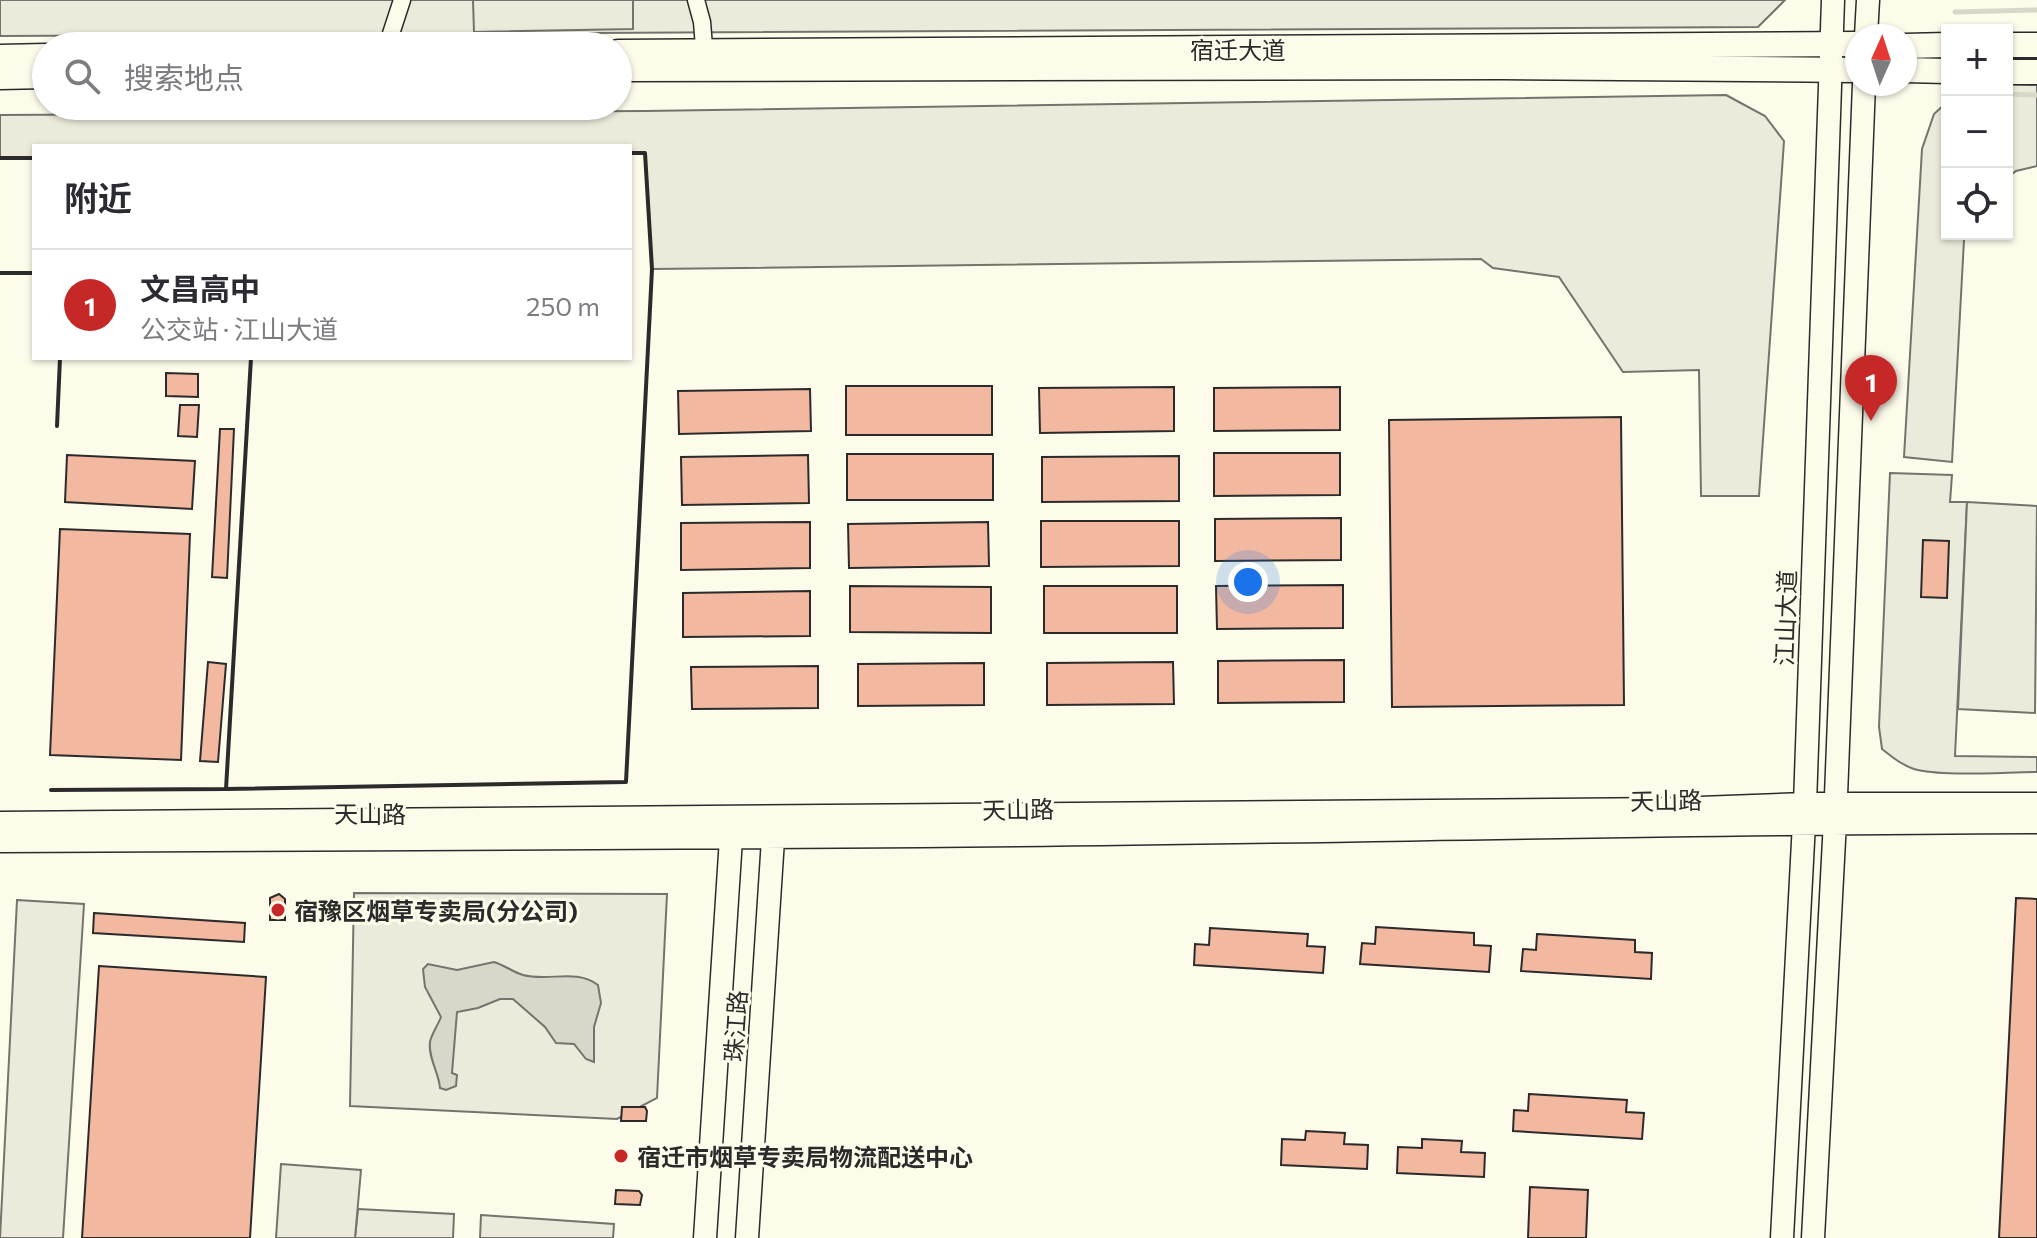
<!DOCTYPE html>
<html lang="zh">
<head>
<meta charset="utf-8">
<style>
  :root { --surface:#fff; --page:#f7f7f7; --text:#2b2b33; --muted:#7c7c81; --line:#e1e1e2; --accent:#c62828 }
  body { margin:0; font-family:Commissioner,"Noto Sans SC",sans-serif; background:var(--page); color:var(--text) }
  .controls { position:absolute; right:24px; top:24px; display:grid; overflow:hidden; border-radius:0px; box-shadow:0 2px 6px #0004 }
  .controls button { width:72px; height:72px; display:grid; place-items:center; padding:0; border:0; border-bottom:2px solid var(--line); background:var(--surface); color:var(--text); font:40px sans-serif }
  .compass { position:absolute; left:1845px; top:24px; width:72px; height:72px; border-radius:50%; background:var(--surface); box-shadow:0 2px 6px #0004; rotate:3deg }
  .you { position:absolute; left:1248px; top:582px; width:28px; height:28px; margin:-20px; border:6px solid #fff; border-radius:50%; background:#1a73e8; box-shadow:0 0 0 12px #1a73e833 }
  .badge { display:grid; place-items:center; width:52px; height:52px; border-radius:50%; background:var(--accent); color:#fff; font-size:26px; font-weight:700 }
  .pin { position:absolute; translate:-50% -66px; filter:drop-shadow(0 2px 4px #0008) }
  .pin::after { content:''; position:absolute; top:42px; width:28px; height:24px; background:inherit; clip-path:polygon(0 0,100% 0,50% 100%) }
  .list { margin:0; padding:0; list-style:none }
  h2 { display:flex; justify-content:space-between; align-items:center; height:104px; margin:0; padding:0 32px; font-size:34px }
  h2 small { font-size:26px; font-weight:400; color:var(--muted) }
  .list li { display:grid; grid-template-columns:52px 1fr auto; gap:24px; align-items:center; box-sizing:border-box; height:112px; padding:0 32px; border-top:2px solid var(--line) }
  .list b { display:block; font-size:30px; white-space:nowrap }
  .list p { margin:0; font-size:26px; white-space:nowrap; color:var(--muted) }
  .list em { font-size:26px; font-style:normal; color:var(--muted) }
  .icon { flex:none; width:44px; height:44px; fill:none; stroke:currentColor; stroke-width:2; stroke-linecap:round; stroke-linejoin:round }
  .map { position:relative; flex:none; width:2037px; height:1238px; overflow:hidden }
  .search { position:absolute; background:var(--surface); box-shadow:0 2px 6px #0004; left:32px; top:32px; width:600px; height:88px; display:flex; align-items:center; gap:20px; box-sizing:border-box; padding:0 28px; border-radius:44px; color:var(--muted); font-size:30px }
  .panel { position:absolute; background:var(--surface); box-shadow:0 2px 6px #0004; left:32px; top:144px; width:600px; height:216px; border-radius:0px }
  .map>svg:first-child { display:block }
  .green { fill:#ecebdb; stroke:#74746e; stroke-width:2 }
  .parking { fill:#eceadb; stroke:#74746e; stroke-width:2 }
  .water { fill:#d8d7c9; stroke:#74746e; stroke-width:2 }
  .lines { fill:none; stroke-linecap:round; stroke-linejoin:round }
  .stream { stroke:#d8d7c9; stroke-width:5 }
  .building { fill:#f2b8a0; stroke:#2b2b2b; stroke-width:2 }
  .street-casing { stroke:#2b2b2b; stroke-width:19 }
  .secondary-casing { stroke:#2b2b2b; stroke-width:25 }
  .primary-casing { stroke:#2b2b2b; stroke-width:27 }
  .street { stroke:#fdfbea; stroke-width:16 }
  .secondary { stroke:#fdfbea; stroke-width:22 }
  .primary { stroke:#fdfbea; stroke-width:24 }
  .wall { stroke:#2b2b2b; stroke-width:4 }
  .poi-dot { fill:#c62828; stroke:#fdfbea; stroke-width:3 }
  .labels { text-anchor:middle; dominant-baseline:central; stroke-width:6; stroke-linejoin:round; paint-order:stroke }
  .street-label { font-size:24px; fill:#2b2b2b; stroke:#fdfbea }
  .poi-label { font-size:24px; font-weight:bold; fill:#2b2b2b; stroke:#fdfbea; text-anchor:start }
</style>
</head>
<body>
<div class="map">
<svg width="2037" height="1238" viewBox="0 0 2037 1238">
  <rect width="100%" height="100%" fill="#fdfbea"/>
  <!-- green -->
  <path class="green" d="M 0,0 L 1785,0 L 1758,27 L 0,36 Z
    M 2007,84 L 2037,85 L 2037,166 L 2016,171 L 2007,178 Z
    M 1726,95 L 1765,116 L 1784,141 L 1759,496 L 1701,496 L 1699,370 L 1623,372 L 1559,277 L 1493,268 L 1481,259 L 652,269 L 645,153 L 630,153 L 630,146 L 34,146 L 34,158 L 0,158 L 0,115 L 645,111 Z
    M 1947,102 L 1947,234 L 1967,234 L 1964,240 L 1952,462 L 1904,457 L 1922,149 L 1934,114 Z
    M 1890,473 L 1952,475 L 1950,502 L 1967,502 L 1955,756 L 2037,757 L 2037,772 C 2005,772 1942,777 1914,769 C 1902,765 1892,757 1882,749 L 1879,727 Z
    M 354,893 L 667,894 L 657,1098 L 617,1119 L 350,1106 Z
    M 17,900 L 84,904 L 63,1238 L 0,1238 Z
    M 358,1209 L 454,1214 L 453,1238 L 355,1238 Z"/>
  <!-- parking -->
  <path class="parking" d="M 473,0 L 633,0 L 633,29 L 474,32 Z
    M 1967,502 L 2037,506 L 2035,713 L 1958,709 Z
    M 281,1164 L 361,1170 L 355,1238 L 276,1238 Z
    M 481,1215 L 614,1224 L 613,1238 L 480,1238 Z"/>
  <!-- water -->
  <path class="water" d="M 494,962 C 504,965 513,972 523,975 C 549,982 576,968 598,985 L 601,1003 L 594,1027 L 594,1062 L 586,1059 L 574,1044 L 556,1043 L 545,1027 L 513,999 L 500,999 L 478,1008 L 457,1012 L 452,1073 L 457,1075 L 456,1086 L 446,1090 L 440,1088 C 439,1073 428,1058 430,1042 C 431,1035 438,1025 441,1017 L 425,987 L 423,969 L 428,964 L 457,970 Z"/>
  <g class="lines">
    <!-- stream -->
    <path class="stream" d="M 1955,12 L 2037,10
      M 2007,94 L 2037,95"/>
  </g>
  <!-- building -->
  <path class="building" d="M 166,373 L 198,374 L 198,397 L 166,396 Z
    M 846,386 L 992,386 L 992,435 L 846,435 Z
    M 1174,387 L 1174,431 L 1040,433 L 1039,388 Z
    M 1340,387 L 1340,430 L 1214,431 L 1214,388 Z
    M 810,389 L 811,431 L 679,434 L 678,391 Z
    M 180,405 L 199,405 L 197,437 L 178,436 Z
    M 1621,417 L 1624,705 L 1392,707 L 1389,420 Z
    M 220,429 L 234,429 L 227,578 L 212,577 Z
    M 1214,453 L 1340,453 L 1340,495 L 1214,496 Z
    M 847,454 L 993,454 L 993,500 L 847,500 Z
    M 67,455 L 195,461 L 192,509 L 65,502 Z
    M 808,455 L 809,503 L 682,505 L 681,457 Z
    M 1179,456 L 1179,501 L 1042,502 L 1042,457 Z
    M 1341,518 L 1341,560 L 1215,561 L 1215,519 Z
    M 1041,521 L 1179,521 L 1179,566 L 1041,567 Z
    M 810,522 L 810,568 L 681,570 L 681,523 Z
    M 988,522 L 989,566 L 849,568 L 848,524 Z
    M 60,529 L 190,534 L 181,760 L 50,755 Z
    M 1923,540 L 1949,541 L 1947,598 L 1921,597 Z
    M 1343,585 L 1343,628 L 1217,629 L 1216,586 Z
    M 850,586 L 991,587 L 991,633 L 850,632 Z
    M 1044,586 L 1177,586 L 1177,633 L 1044,633 Z
    M 810,591 L 810,636 L 683,637 L 683,593 Z
    M 1344,660 L 1344,702 L 1218,703 L 1218,661 Z
    M 208,662 L 226,664 L 218,762 L 200,761 Z
    M 1173,662 L 1174,704 L 1047,705 L 1047,663 Z
    M 984,663 L 984,705 L 858,706 L 858,664 Z
    M 818,666 L 818,708 L 692,709 L 691,667 Z
    M 279,894 L 285,899 L 285,920 L 270,920 L 270,898 Z
    M 2016,898 L 2037,899 L 2037,1238 L 1999,1238 Z
    M 94,913 L 245,923 L 244,942 L 93,933 Z
    M 1376,927 L 1474,933 L 1474,945 L 1491,946 L 1489,972 L 1360,964 L 1362,943 L 1375,944 Z
    M 1210,928 L 1308,934 L 1307,946 L 1325,947 L 1323,973 L 1194,965 L 1195,944 L 1209,945 Z
    M 1537,934 L 1635,940 L 1635,952 L 1652,953 L 1651,979 L 1521,971 L 1523,949 L 1536,950 Z
    M 99,966 L 266,977 L 250,1238 L 82,1238 Z
    M 1529,1094 L 1627,1100 L 1626,1112 L 1644,1113 L 1642,1139 L 1513,1131 L 1514,1110 L 1528,1111 Z
    M 622,1107 L 645,1107 L 647,1111 L 646,1121 L 621,1121 Z
    M 1306,1131 L 1345,1133 L 1344,1144 L 1368,1145 L 1367,1169 L 1281,1165 L 1282,1139 L 1305,1140 Z
    M 1422,1139 L 1462,1141 L 1461,1152 L 1485,1153 L 1484,1177 L 1397,1173 L 1398,1147 L 1422,1148 Z
    M 1530,1187 L 1588,1190 L 1586,1238 L 1528,1238 Z
    M 616,1190 L 639,1191 L 642,1195 L 640,1205 L 615,1204 Z"/>
  <g class="lines">
    <!-- street casing -->
    <g class="street-casing">
      <path id="street" d="M 696,0 L 702,22 L 705,59
        M 387,46 L 402,0"/>
    </g>
    <!-- secondary casing -->
    <g class="secondary-casing">
      <path id="secondary" d="M 1866,36 L 1868,0
        M 0,823 L 1673,809 L 1805,804 L 2037,804
        M 0,841 C 307,839 614,839 921,836 C 1293,833 1665,823 2037,822
        M 705,1238 L 732,823
        M 747,1238 L 774,824
        M 1782,1238 L 1805,804 L 1833,0
        M 1813,1238 L 1835,821 L 1864,84"/>
    </g>
    <!-- primary casing -->
    <g class="primary-casing">
      <path id="primary" d="M 2007,45 L 2037,45
        M 1905,46 L 1947,45
        M 618,52 L 1857,44
        M 0,57 L 46,56
        M 618,69 L 1502,67 L 1857,70
        M 1905,70 L 1947,71
        M 2007,72 L 2037,72
        M 0,77 L 46,76"/>
    </g>
    <!-- street -->
    <use href="#street" class="street"/>
    <!-- secondary -->
    <use href="#secondary" class="secondary"/>
    <!-- primary -->
    <use href="#primary" class="primary"/>
    <!-- wall -->
    <path class="wall" d="M 0,158 L 34,158
      M 0,273 L 34,273
      M 251,358 L 226,789 L 626,782 L 652,269 L 645,153 L 630,153
      M 57,426 L 60,358
      M 51,790 L 226,789"/>
  </g>
  <!-- markers -->
  <g class="poi-dot">
    <circle cx="278" cy="910" r="8"/>
    <circle cx="621" cy="1156" r="8"/>
  </g>
  <g class="labels">
    <!-- street labels -->
    <g class="street-label">
      <text x="1238" y="49">宿迁大道</text>
      <text transform="translate(1785 618) rotate(-88)">江山大道</text>
      <text transform="translate(1666 800) rotate(-1)">天山路</text>
      <text transform="translate(1018 809) rotate(-1)">天山路</text>
      <text x="370" y="813">天山路</text>
      <text transform="translate(735 1026) rotate(-86)">珠江路</text>
    </g>
    <!-- poi labels -->
    <g class="poi-label">
      <text x="294" y="910">宿豫区烟草专卖局(分公司)</text>
      <text x="637" y="1156">宿迁市烟草专卖局物流配送中心</text>
    </g>
  </g>
</svg>
<div class="controls">
<button>+</button>
<button>−</button>
<button><svg class="icon" aria-label="locate" viewBox="0 0 24 24"><circle cx="12" cy="12" r="6"/><path d="M12 2v4M12 18v4M2 12h4M18 12h4"/></svg></button>
</div>
<svg class="compass" viewBox="-18 -18 36 36"><path d="M0-13l5 13h-10z" fill="#e53935"/><path d="M0 13l5-13h-10z" fill="#7c7c81"/></svg>
<div class="you"></div>
<div class="pin badge" style="left:1871px;top:421px">1</div>
<div class="search"><svg class="icon" aria-label="search" viewBox="0 0 24 24"><circle cx="10" cy="10" r="6"/><path d="M15 15l6 6"/></svg>搜索地点</div>
<section class="panel">
<h2>附近<small></small></h2>
<ul class="list">
<li><span class="badge">1</span><div><b>文昌高中</b><p>公交站 · 江山大道</p></div><em>250 m</em></li>
</ul>
</section>
</div>
</body>
</html>
